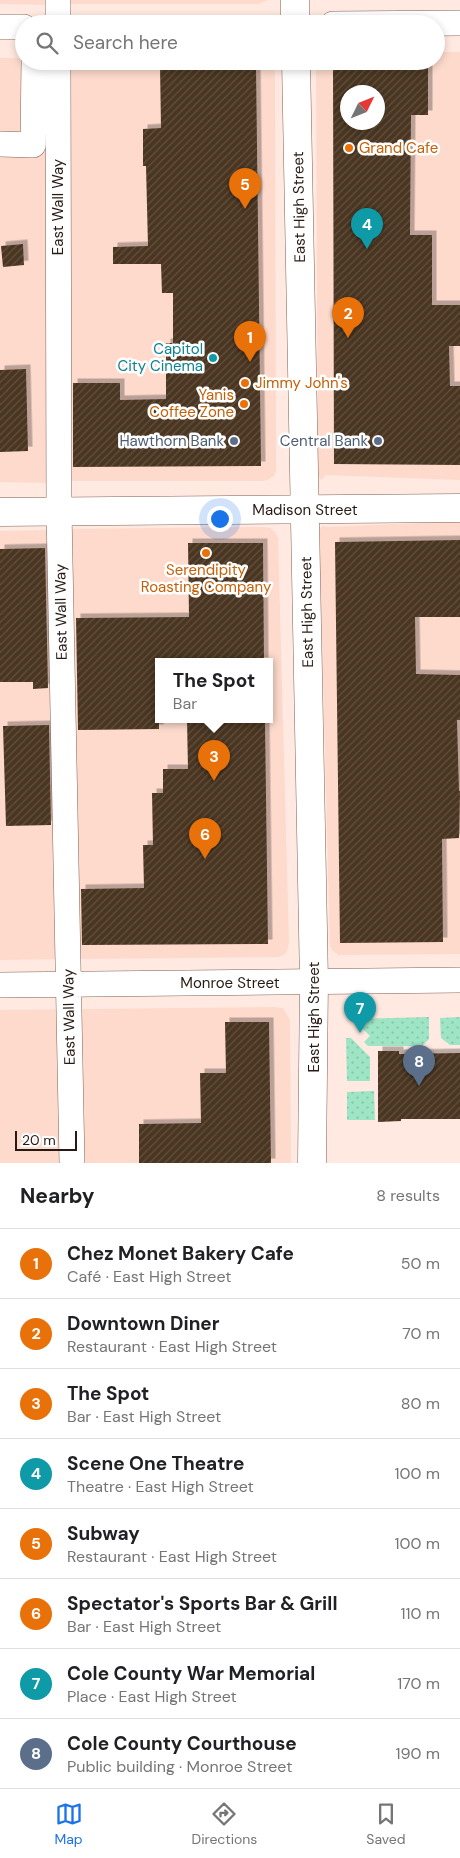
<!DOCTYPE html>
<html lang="en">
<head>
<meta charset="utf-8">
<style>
  :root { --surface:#fff; --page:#f2f2f2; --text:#202124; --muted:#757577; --line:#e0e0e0; --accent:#1a73e8 }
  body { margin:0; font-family:"DM Sans",sans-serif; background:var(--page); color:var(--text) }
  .compass { position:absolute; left:340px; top:85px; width:45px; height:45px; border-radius:50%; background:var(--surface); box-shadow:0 2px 8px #0003; rotate:47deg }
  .scale { position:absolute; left:15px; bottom:12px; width:62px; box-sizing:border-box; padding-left:5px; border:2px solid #271a15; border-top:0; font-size:14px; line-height:18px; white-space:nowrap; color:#271a15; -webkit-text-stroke:4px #fff; paint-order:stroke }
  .you { position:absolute; left:219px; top:518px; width:18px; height:18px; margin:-12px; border:4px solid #fff; border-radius:50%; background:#1a73e8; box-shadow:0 0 0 8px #1a73e833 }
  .badge { display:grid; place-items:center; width:32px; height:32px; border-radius:50%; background:var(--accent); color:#fff; font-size:16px; font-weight:700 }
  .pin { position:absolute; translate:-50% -41px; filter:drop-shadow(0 1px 2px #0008) }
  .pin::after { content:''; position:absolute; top:26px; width:18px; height:15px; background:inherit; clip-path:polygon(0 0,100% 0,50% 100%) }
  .popup { position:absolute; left:155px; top:658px; width:118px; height:65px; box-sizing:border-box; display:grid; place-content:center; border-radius:0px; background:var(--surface); filter:drop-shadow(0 1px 4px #0005); font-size:16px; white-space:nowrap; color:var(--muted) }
  .popup b { font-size:19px; color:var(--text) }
  .popup::after { content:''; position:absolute; left:50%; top:100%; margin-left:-10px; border:10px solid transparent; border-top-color:var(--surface) }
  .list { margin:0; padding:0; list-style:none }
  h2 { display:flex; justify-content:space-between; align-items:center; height:65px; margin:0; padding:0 20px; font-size:21px }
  h2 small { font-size:16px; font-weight:400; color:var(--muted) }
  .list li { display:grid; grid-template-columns:32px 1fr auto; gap:15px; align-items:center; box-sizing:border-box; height:70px; padding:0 20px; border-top:1px solid var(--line) }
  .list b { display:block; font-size:19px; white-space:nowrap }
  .list p { margin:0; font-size:16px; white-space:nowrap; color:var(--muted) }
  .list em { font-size:16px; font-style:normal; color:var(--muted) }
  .icon { flex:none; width:28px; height:28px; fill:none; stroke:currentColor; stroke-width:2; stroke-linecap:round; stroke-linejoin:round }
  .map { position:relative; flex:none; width:460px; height:1163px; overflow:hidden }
  .search { position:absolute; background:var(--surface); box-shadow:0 2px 8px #0003; left:15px; right:15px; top:15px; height:55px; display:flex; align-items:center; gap:12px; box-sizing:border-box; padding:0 18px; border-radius:28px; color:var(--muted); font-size:19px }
  .sheet { height:625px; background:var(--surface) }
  nav { display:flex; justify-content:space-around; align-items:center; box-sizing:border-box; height:70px; border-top:1px solid var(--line); background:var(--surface); font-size:14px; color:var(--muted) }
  nav a { display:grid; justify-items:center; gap:2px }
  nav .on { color:var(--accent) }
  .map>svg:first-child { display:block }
  .built { fill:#fddacc; fill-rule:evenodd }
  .green { fill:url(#green-dots) }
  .building { fill:url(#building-hatch); fill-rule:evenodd; filter:url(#shadow) }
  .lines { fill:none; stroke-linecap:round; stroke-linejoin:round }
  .minor-casing { stroke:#806155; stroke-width:26 }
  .major-casing { stroke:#806155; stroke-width:29 }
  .minor { stroke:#fff; stroke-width:25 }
  .major { stroke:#fff; stroke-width:28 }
  .food-dot { fill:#e8710a; stroke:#fff; stroke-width:2 }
  .culture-dot { fill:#0f9aa8; stroke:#fff; stroke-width:2 }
  .service-dot { fill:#5c6f8a; stroke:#fff; stroke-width:2 }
  .labels { text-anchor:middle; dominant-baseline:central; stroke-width:5; stroke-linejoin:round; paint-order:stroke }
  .food-label { font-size:15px; fill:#c56008; stroke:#fff; text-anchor:start }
  .street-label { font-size:15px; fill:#271a15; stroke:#fff }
  .culture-label { font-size:15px; fill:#0d838f; stroke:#fff; text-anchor:end }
  .service-label { font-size:15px; fill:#4e5e75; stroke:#fff; text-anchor:end }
</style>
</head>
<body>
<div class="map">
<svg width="460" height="1163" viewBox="0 0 460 1163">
  <defs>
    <pattern id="green-dots" width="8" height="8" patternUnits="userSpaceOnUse" patternTransform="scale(1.25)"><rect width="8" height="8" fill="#9de5c4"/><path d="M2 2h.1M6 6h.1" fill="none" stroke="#87c4a8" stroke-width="1.8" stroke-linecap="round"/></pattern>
    <pattern id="building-hatch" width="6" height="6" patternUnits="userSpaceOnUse" patternTransform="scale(1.25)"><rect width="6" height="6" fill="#4a3621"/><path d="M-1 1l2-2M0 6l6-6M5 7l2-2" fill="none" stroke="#61503f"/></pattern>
    <filter id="shadow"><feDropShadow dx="4.5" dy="-4.5" stdDeviation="0" flood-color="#0004"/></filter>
  </defs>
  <rect width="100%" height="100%" fill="#ffe9e0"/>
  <!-- built -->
  <path class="built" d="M 0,0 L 50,0 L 50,5 L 0,4 Z
    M 64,0 L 268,0 L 258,4 L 64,4 Z
    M 436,52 L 460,52 L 460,480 L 326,475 L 321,480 L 318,474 L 316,61 L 436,61 ZM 348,92 L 378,92 L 378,122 L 348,122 Z
    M 0,58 L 24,58 L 48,61 L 53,483 L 0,482 Z
    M 64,61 L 273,61 L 275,69 L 276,471 L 274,476 L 269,479 L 264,481 L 68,481 Z
    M 460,521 L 460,954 L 338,955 L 332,950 L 330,945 L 319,530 L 323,526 L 328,527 Z
    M 264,527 L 270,528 L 275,532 L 278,538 L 289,943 L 287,951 L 284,955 L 278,957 L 78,959 L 68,529 ZM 159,662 L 269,662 L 269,720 L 159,720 Z
    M 48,530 L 63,959 L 0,960 L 0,531 Z
    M 274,1007 L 283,1008 L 290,1020 L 291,1163 L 0,1163 L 0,1010 Z"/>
  <!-- green -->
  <path class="green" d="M 429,1017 L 429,1039 L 422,1046 L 368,1046 L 364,1042 L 370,1036 L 357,1023 L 356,1019 Z
    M 460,1017 L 460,1045 L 450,1045 L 441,1038 L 440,1018 Z
    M 346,1038 L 351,1038 L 370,1057 L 370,1081 L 347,1081 Z
    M 374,1091 L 375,1120 L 347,1120 L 347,1092 Z"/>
  <!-- building -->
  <path class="building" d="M 333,64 L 428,64 L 428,115 L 411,115 L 410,235 L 432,235 L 432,305 L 460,305 L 460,346 L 449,346 L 450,386 L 460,386 L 460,465 L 334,464 ZM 348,92 L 378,92 L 378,122 L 348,122 Z
    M 256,65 L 261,466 L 73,467 L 73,383 L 120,383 L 120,400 L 166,399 L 166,343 L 173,343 L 173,293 L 162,293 L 161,264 L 113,264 L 113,247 L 148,246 L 146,166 L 143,166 L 143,129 L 161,128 L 160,66 Z
    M 23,244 L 24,265 L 3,267 L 1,246 Z
    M 26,369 L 28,451 L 0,452 L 0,370 Z
    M 460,540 L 460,617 L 415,617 L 416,674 L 460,675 L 460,720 L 457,720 L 459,791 L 460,791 L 459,838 L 442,839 L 443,942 L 340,943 L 335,542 Z
    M 188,543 L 263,543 L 264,662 L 159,662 L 159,729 L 78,730 L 76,618 L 189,617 Z
    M 45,548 L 48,688 L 33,689 L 33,682 L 0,682 L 0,549 Z
    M 187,720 L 265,720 L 268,944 L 82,945 L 81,889 L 144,888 L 143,845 L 153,845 L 152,793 L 163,793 L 163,769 L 188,769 Z
    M 49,725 L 51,825 L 6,826 L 3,726 Z
    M 225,1022 L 269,1022 L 271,1163 L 139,1163 L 139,1124 L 201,1123 L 200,1073 L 226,1073 Z
    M 378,1051 L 399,1051 L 399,1054 L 460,1053 L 460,1119 L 401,1119 L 401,1121 L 378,1122 Z"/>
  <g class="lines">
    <!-- minor casing -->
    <g class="minor-casing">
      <path id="minor" d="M 58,0 L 58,24
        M 333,24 L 460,23
        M 0,27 L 24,27
        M 58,61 L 59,511 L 72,1163
        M 0,144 L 33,145 L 34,61
        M 0,985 L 460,980"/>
    </g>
    <!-- major casing -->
    <g class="major-casing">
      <path id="major" d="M 295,0 L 295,24
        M 296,61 L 314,982 L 312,1163
        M 0,512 L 460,508"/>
    </g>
    <!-- minor -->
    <use href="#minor" class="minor"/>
    <!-- major -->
    <use href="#major" class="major"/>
  </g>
  <!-- markers -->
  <g class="food-dot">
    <circle cx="349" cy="148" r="5"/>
    <circle cx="245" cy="383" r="5"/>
    <circle cx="244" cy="404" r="5"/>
    <circle cx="206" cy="553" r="5"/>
  </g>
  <circle class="culture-dot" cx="213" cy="358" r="5"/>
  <g class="service-dot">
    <circle cx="234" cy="441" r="5"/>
    <circle cx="378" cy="441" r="5"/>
  </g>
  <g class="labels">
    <!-- food labels -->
    <g class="food-label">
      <text x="359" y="148">Grand Cafe</text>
      <text x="255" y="383">Jimmy John's</text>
      <text x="234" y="395" text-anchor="end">Yanis<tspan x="234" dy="17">Coffee Zone</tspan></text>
      <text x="206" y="570" text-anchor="middle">Serendipity<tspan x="206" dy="17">Roasting Company</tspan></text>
    </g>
    <!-- street labels -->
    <g class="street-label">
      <text transform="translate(58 207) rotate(-90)">East Wall Way</text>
      <text transform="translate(299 207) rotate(-91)">East High Street</text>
      <text x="305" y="510">Madison Street</text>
      <text transform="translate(61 612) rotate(-91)">East Wall Way</text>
      <text transform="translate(307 612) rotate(-91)">East High Street</text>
      <text x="230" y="983">Monroe Street</text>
      <text transform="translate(69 1017) rotate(-91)">East Wall Way</text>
      <text transform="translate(314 1017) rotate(-90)">East High Street</text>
    </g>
    <!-- culture labels -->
    <g class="culture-label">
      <text x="203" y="349">Capitol<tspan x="203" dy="17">City Cinema</tspan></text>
    </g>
    <!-- service labels -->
    <g class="service-label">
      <text x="224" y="441">Hawthorn Bank</text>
      <text x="368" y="441">Central Bank</text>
    </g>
  </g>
</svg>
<svg class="compass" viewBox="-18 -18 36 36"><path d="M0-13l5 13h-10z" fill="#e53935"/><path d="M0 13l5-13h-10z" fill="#757577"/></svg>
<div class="scale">20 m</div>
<div class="you"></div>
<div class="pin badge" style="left:250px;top:362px;background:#e8710a">1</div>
<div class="pin badge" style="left:348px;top:338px;background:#e8710a">2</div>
<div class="pin badge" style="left:214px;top:781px;background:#e8710a">3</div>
<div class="popup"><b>The Spot</b>Bar</div>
<div class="pin badge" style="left:367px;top:249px;background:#0f9aa8">4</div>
<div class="pin badge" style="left:245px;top:209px;background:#e8710a">5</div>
<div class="pin badge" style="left:205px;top:859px;background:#e8710a">6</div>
<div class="pin badge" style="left:360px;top:1033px;background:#0f9aa8">7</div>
<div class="pin badge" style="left:419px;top:1086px;background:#5c6f8a">8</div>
<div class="search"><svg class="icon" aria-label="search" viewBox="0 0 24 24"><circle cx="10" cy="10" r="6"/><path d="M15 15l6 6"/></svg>Search here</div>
</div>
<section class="sheet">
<h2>Nearby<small>8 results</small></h2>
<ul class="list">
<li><span class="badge" style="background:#e8710a">1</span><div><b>Chez Monet Bakery Cafe</b><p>Café · East High Street</p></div><em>50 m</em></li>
<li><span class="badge" style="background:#e8710a">2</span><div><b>Downtown Diner</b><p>Restaurant · East High Street</p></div><em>70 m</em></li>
<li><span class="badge" style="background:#e8710a">3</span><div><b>The Spot</b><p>Bar · East High Street</p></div><em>80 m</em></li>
<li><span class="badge" style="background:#0f9aa8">4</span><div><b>Scene One Theatre</b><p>Theatre · East High Street</p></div><em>100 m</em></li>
<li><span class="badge" style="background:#e8710a">5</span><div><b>Subway</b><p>Restaurant · East High Street</p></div><em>100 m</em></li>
<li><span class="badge" style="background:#e8710a">6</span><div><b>Spectator's Sports Bar &amp; Grill</b><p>Bar · East High Street</p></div><em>110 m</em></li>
<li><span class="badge" style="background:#0f9aa8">7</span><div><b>Cole County War Memorial</b><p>Place · East High Street</p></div><em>170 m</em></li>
<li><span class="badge" style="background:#5c6f8a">8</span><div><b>Cole County Courthouse</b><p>Public building · Monroe Street</p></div><em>190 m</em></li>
</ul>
</section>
<nav>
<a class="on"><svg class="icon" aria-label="map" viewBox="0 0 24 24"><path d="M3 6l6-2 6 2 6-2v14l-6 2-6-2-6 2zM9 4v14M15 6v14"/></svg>Map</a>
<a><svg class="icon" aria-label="directions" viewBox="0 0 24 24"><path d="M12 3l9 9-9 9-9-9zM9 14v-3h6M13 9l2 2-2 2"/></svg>Directions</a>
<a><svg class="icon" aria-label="saved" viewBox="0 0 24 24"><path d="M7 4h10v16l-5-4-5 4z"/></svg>Saved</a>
</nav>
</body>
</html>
